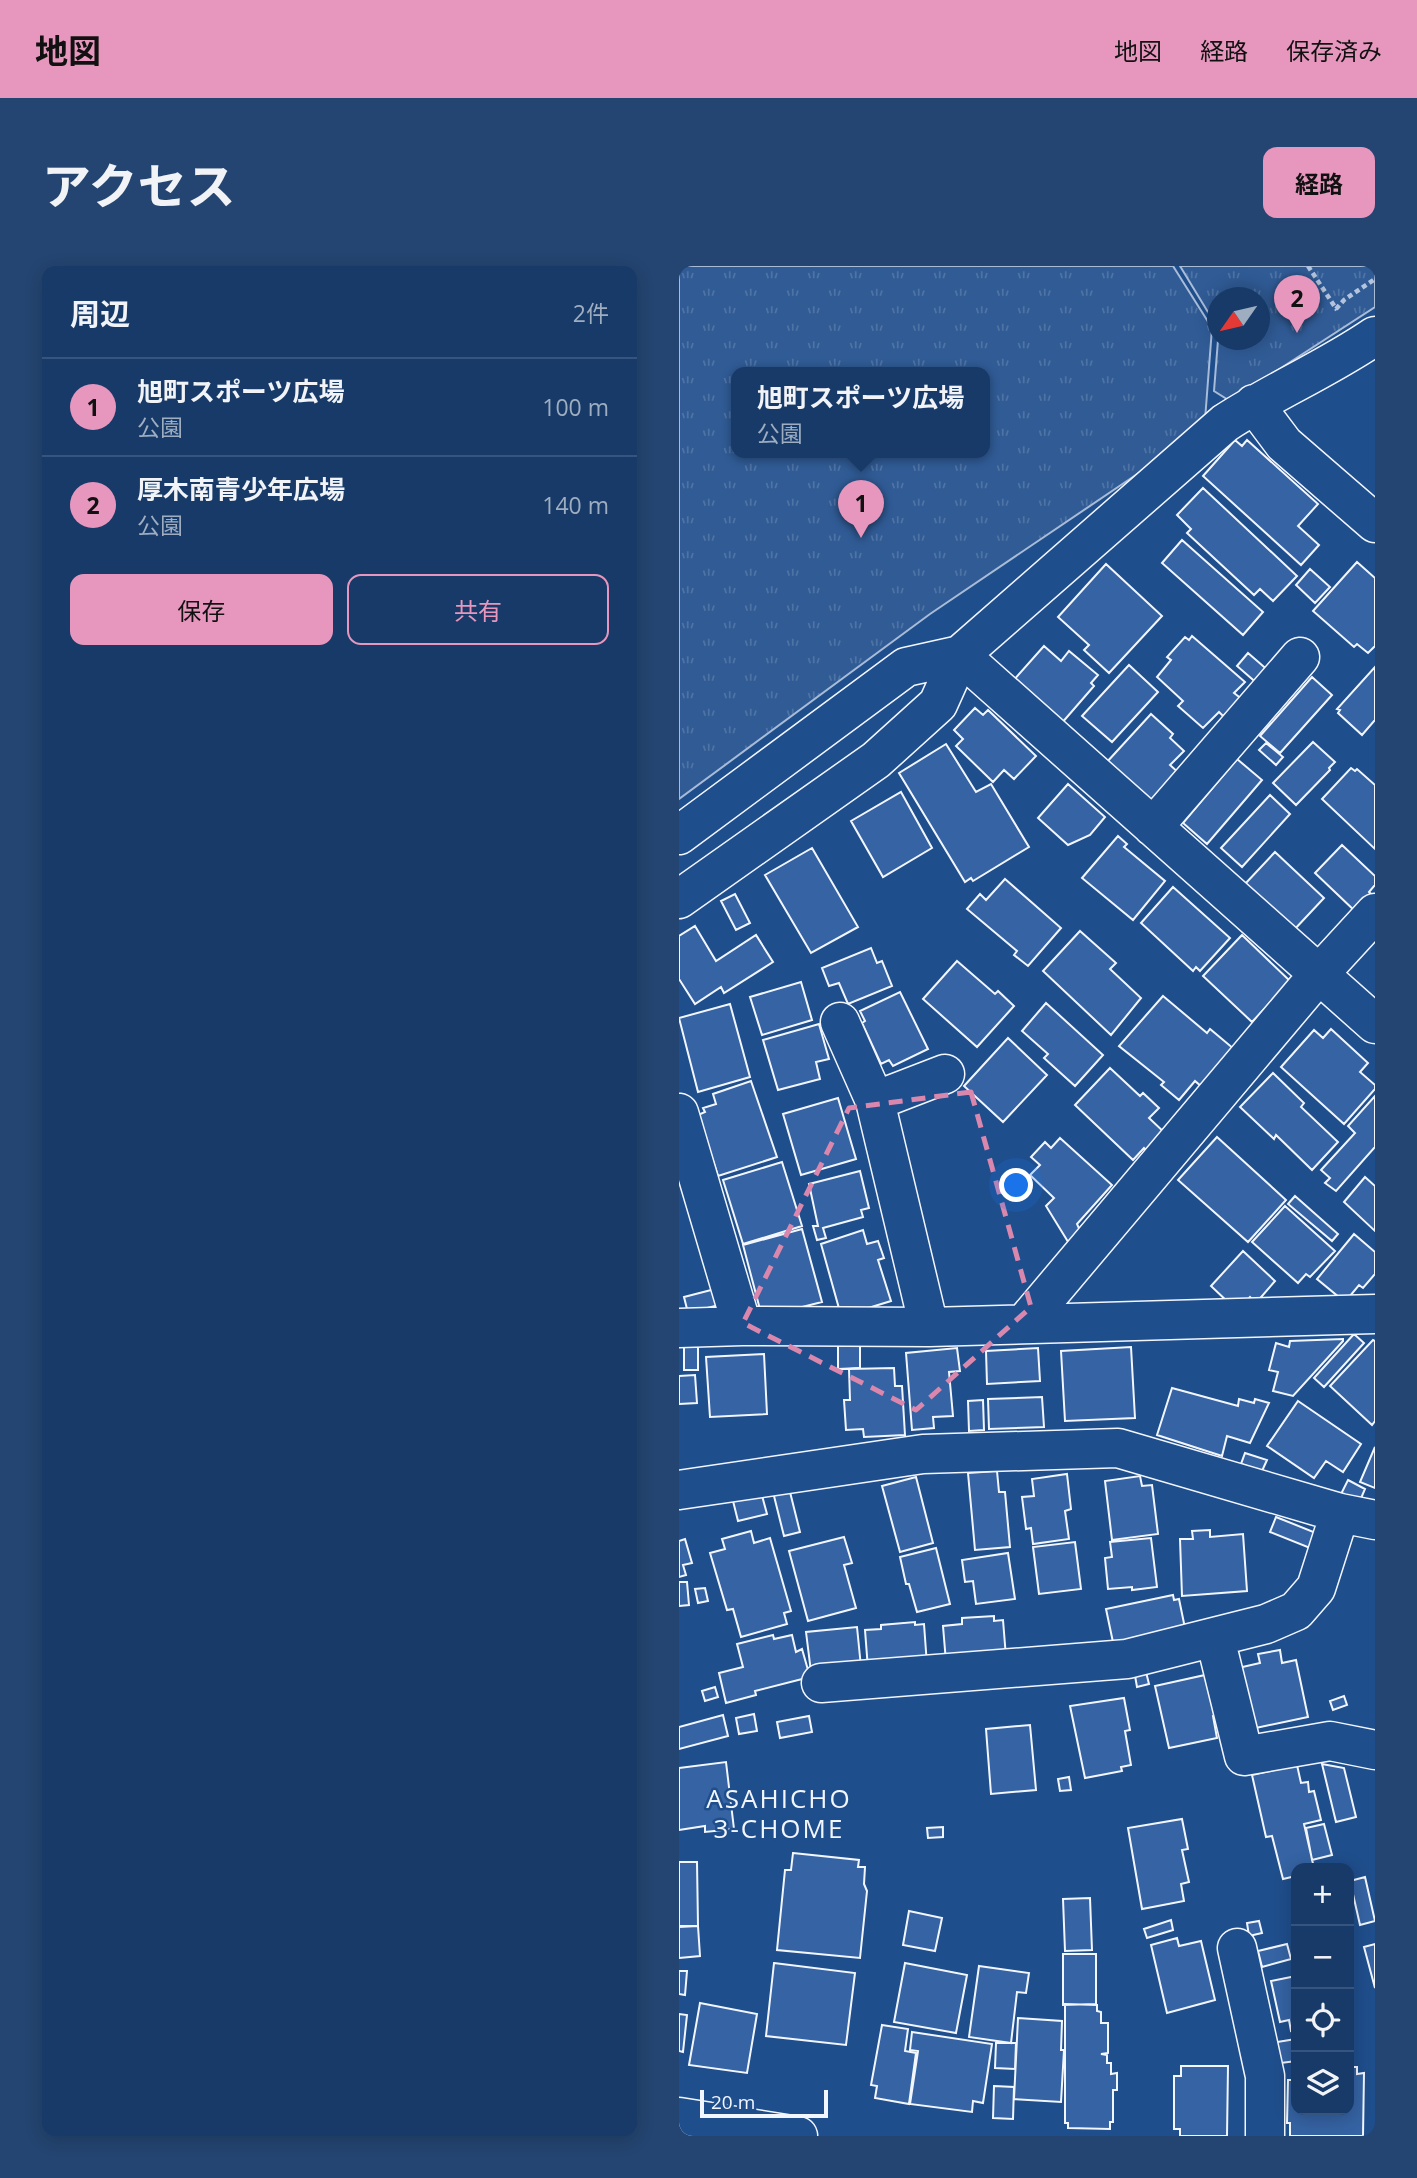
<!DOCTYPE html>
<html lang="ja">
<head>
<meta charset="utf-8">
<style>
  :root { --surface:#173a69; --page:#244571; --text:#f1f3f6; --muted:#9eadc0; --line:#36547d; --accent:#e797bd }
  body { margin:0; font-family:"Open Sans","Noto Sans JP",sans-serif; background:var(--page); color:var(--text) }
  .controls { position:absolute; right:21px; bottom:21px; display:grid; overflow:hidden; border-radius:14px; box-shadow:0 4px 18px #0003 }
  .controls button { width:63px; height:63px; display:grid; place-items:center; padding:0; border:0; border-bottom:2px solid var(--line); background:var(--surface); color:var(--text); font:35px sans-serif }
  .compass { position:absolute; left:528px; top:21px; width:63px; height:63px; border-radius:50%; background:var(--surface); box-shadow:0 4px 18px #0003; rotate:236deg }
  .scale { position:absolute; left:21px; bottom:18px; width:128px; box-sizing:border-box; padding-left:7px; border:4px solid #f2f6ff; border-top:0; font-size:19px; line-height:24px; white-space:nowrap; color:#f2f6ff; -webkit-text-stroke:5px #1f4e8c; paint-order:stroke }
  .you { position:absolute; left:338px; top:920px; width:24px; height:24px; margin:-18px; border:5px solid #fff; border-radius:50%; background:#1a73e8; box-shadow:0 0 0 10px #1a73e833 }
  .badge { display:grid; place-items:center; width:46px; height:46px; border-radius:50%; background:var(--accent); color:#111; font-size:23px; font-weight:700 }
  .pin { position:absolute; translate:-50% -58px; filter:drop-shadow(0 2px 4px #0008) }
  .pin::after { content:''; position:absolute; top:37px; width:24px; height:21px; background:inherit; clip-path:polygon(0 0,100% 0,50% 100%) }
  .popup { position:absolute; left:52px; top:101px; width:259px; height:91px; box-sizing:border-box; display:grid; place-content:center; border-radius:14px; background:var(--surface); filter:drop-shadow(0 2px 5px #0005); font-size:23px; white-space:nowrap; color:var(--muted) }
  .popup b { font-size:26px; color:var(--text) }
  .popup::after { content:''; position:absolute; left:50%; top:100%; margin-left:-14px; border:14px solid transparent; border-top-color:var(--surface) }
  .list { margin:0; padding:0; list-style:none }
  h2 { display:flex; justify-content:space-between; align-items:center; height:91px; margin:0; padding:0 28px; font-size:30px }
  h2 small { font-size:23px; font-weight:400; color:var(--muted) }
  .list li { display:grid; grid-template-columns:46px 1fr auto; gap:21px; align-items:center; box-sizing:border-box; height:98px; padding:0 28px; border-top:2px solid var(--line) }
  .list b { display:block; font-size:26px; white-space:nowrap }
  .list p { margin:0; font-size:23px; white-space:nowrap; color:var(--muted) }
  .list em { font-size:23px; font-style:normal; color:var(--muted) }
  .actions { display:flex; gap:14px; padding:21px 28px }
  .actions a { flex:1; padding:16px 0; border:2px solid var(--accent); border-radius:14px; text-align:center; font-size:24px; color:var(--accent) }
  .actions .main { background:var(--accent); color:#111 }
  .icon { flex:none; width:38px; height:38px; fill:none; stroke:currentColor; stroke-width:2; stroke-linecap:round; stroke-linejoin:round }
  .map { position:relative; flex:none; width:696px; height:1870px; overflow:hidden; border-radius:14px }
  header { display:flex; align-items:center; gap:42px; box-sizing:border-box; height:98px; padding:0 35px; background:var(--accent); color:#111 }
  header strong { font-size:33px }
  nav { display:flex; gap:38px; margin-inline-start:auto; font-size:24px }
  .intro { display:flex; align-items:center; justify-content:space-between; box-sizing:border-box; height:168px; padding:0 42px }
  h1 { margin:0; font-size:49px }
  .button { padding:18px 32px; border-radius:14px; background:var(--accent); color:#111; font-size:24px; font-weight:700 }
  main { display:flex; gap:42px; padding:0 42px }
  aside { flex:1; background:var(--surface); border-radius:14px; box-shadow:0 4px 18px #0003 }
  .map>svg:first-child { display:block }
  .park { fill:url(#park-tufts); stroke:#a8bbd7; stroke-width:2; fill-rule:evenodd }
  .building { fill:#3563a3; stroke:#f2f6ff; stroke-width:2 }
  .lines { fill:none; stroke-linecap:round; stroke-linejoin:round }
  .minor-casing { stroke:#f2f6ff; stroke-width:41 }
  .major-casing { stroke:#f2f6ff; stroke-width:41 }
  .path { stroke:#b3c4dc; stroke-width:4.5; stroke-dasharray:5 3.5; stroke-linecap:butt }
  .minor { stroke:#1f4e8c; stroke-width:38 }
  .major { stroke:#1f4e8c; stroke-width:38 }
  .marked { fill:none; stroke:#da87ad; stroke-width:5; stroke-dasharray:14 9; stroke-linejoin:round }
  .labels { text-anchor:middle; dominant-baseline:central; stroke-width:5; stroke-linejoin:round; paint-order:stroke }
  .neighbourhood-label { font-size:26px; letter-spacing:2px; fill:#f2f6ff; stroke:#1f4e8c }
</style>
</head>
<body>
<header>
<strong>地図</strong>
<nav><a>地図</a><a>経路</a><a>保存済み</a></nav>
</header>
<div class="intro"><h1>アクセス</h1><a class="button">経路</a></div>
<main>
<aside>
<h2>周辺<small>2件</small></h2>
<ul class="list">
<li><span class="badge">1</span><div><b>旭町スポーツ広場</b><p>公園</p></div><em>100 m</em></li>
<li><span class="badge">2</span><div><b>厚木南青少年広場</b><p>公園</p></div><em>140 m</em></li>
</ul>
<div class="actions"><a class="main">保存</a><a>共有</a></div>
</aside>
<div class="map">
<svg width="696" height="1870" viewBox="0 0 696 1870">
  <defs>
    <pattern id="park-tufts" width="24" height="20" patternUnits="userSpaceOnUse" patternTransform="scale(1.75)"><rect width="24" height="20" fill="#305b95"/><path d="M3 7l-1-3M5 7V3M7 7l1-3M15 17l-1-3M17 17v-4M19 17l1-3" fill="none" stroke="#4e73a5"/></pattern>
  </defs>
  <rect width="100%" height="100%" fill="#1f4e8c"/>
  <!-- park -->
  <path class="park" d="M 0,0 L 494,0 L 533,62 L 526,154 L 476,196 L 251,348 L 0,533 ZM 58,106 L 306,106 L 306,186 L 58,186 Z
    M 501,0 L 696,0 L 696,41 L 551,135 L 535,125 L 539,74 L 580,74 L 580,32 L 538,32 L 538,61 Z"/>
  <!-- building -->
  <path class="building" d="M 556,174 L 563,180 L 568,174 L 639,238 L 619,260 L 640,279 L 622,299 L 524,210 Z
    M 524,222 L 618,310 L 594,335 L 581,323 L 575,329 L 508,267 L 512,263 L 498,249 Z
    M 503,274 L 584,346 L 564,369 L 483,297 Z
    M 678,296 L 696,312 L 696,380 L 689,387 L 678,378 L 675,381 L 634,345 Z
    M 427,298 L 483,350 L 430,407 L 405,384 L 410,379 L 379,351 Z
    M 631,303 L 651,321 L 636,337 L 617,319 Z
    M 513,370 L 566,416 L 555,427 L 564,434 L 544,450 L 540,446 L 524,462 L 499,440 L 504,435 L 478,411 L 492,394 L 488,391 L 506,371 L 510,374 Z
    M 365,380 L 382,395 L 390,385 L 419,409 L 412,417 L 415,420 L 382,458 L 334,415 Z
    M 569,387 L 591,406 L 580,419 L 558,400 Z
    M 450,399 L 479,426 L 433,476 L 403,450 Z
    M 696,401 L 696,454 L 683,469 L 659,447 L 661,444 L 658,443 Z
    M 633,411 L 653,429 L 601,487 L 581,470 Z
    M 296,442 L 304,449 L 309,444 L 357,490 L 335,513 L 325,504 L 314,516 L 277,480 L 284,473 L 275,464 Z
    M 472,448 L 494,468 L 491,472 L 505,485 L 491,499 L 501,508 L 473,539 L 427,497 Z
    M 634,476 L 656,496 L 650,502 L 651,504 L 617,539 L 594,517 Z
    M 587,477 L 604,491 L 597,499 L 580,484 Z
    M 267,478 L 297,526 L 312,518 L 350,581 L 294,615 L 292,612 L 286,616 L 220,507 Z
    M 558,493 L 583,514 L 528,578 L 504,557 Z
    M 672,502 L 676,505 L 678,503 L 696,519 L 696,583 L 643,533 Z
    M 389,518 L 426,551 L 411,569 L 389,579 L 359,552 Z
    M 222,526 L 253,582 L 204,611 L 172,555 Z
    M 591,529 L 611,548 L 563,601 L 542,582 Z
    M 439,570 L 448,578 L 445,581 L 486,615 L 454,654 L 403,612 Z
    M 663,579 L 696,610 L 696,619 L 690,626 L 694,630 L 678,647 L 636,607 Z
    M 133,582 L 179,661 L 132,687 L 86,609 Z
    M 596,586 L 645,632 L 614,665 L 566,618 Z
    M 326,613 L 382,662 L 349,700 L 335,689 L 338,685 L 288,643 L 301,628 L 307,634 Z
    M 494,621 L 551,672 L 521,705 L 517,701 L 514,705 L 462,657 Z
    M 56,628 L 71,657 L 57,664 L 42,635 Z
    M 16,660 L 37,695 L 77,669 L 94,696 L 45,727 L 42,721 L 16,738 L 0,713 L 0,670 Z
    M 401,665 L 437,697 L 431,703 L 462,732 L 432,769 L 364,705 Z
    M 563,669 L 611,715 L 573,756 L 524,710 Z
    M 192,682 L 198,697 L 203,695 L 213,720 L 169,738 L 160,717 L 150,720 L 143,702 Z
    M 278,695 L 316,728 L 319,725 L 335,740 L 298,781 L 244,733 Z
    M 122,716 L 133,754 L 83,769 L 71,731 Z
    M 221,726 L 249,783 L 214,800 L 210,794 L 202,798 L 183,757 L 186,755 L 181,745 Z
    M 484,730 L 528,767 L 531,763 L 555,783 L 523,821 L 516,815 L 500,834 L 482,819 L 485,816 L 440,780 Z
    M 367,737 L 424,789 L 396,820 L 365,792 L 369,788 L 343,765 Z
    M 51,738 L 71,811 L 19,826 L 0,752 Z
    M 140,758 L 150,793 L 137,796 L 141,813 L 99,824 L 84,774 Z
    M 652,763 L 689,797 L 681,806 L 696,819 L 696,823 L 665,858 L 602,801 L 635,764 L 644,772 Z
    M 329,772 L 368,809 L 324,856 L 285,820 Z
    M 431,802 L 461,830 L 464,827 L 480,842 L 470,852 L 487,868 L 470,887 L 465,882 L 454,894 L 396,839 Z
    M 594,807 L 625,837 L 622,841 L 659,876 L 633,904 L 597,869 L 595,873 L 561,841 Z
    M 72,815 L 98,891 L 39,910 L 19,849 L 26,846 L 24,842 L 37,838 L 34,828 Z
    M 696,830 L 696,881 L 657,925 L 646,917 L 651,912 L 642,904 L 676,867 L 669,860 Z
    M 159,832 L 177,893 L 122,909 L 104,848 Z
    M 538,871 L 607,934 L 569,976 L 499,914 Z
    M 381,872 L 433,919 L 398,958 L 403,969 L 391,979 L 367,940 L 375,932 L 351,909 L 361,899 L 352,891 L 366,876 L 372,882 Z
    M 103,896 L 123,960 L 64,978 L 44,914 Z
    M 181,905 L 190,942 L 182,944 L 184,951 L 144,962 L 147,972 L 138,974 L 134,960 L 139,960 L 130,918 Z
    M 686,911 L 696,920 L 696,965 L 665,936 Z
    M 616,930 L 659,968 L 653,975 L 609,938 Z
    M 606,940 L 656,985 L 631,1011 L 627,1008 L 619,1017 L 573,976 Z
    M 123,963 L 143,1036 L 83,1051 L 64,979 Z
    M 184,964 L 188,978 L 199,975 L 205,992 L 199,994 L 212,1035 L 173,1047 L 161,1046 L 142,978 Z
    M 675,968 L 696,986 L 696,1008 L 684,1022 L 680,1019 L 666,1036 L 638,1013 Z
    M 564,985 L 596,1015 L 577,1037 L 571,1031 L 563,1040 L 551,1038 L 532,1020 Z
    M 36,1023 L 40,1039 L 9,1047 L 5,1031 Z
    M 675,1068 L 685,1077 L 645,1121 L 635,1112 Z
    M 664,1073 L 664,1075 L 614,1130 L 594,1125 L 599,1106 L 590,1104 L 597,1077 L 610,1081 L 611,1075 Z
    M 694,1074 L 696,1075 L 696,1155 L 693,1159 L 651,1120 Z
    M 159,1076 L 181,1076 L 181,1102 L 159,1103 Z
    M 5,1079 L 19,1079 L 19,1104 L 5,1104 Z
    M 452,1081 L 456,1152 L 386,1155 L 382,1085 Z
    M 278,1082 L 281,1105 L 270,1106 L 274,1150 L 254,1151 L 255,1162 L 233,1164 L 227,1087 Z
    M 359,1082 L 361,1115 L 308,1118 L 307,1085 Z
    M 85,1088 L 88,1148 L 31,1151 L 27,1091 Z
    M 215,1102 L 216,1120 L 223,1120 L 226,1169 L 185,1171 L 184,1163 L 167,1164 L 165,1134 L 171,1134 L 170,1103 Z
    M 16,1109 L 18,1137 L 0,1138 L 0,1110 Z
    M 493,1122 L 559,1140 L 560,1133 L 575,1137 L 576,1133 L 590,1137 L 571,1177 L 548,1170 L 543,1190 L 478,1169 Z
    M 363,1131 L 365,1161 L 310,1163 L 309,1133 Z
    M 304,1134 L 305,1164 L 290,1165 L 289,1135 Z
    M 619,1135 L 682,1178 L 664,1206 L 647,1195 L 635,1212 L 588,1180 Z
    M 696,1181 L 696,1222 L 681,1216 Z
    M 566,1187 L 588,1194 L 583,1205 L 562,1198 Z
    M 318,1205 L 320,1226 L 326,1226 L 331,1281 L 296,1284 L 289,1207 Z
    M 388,1208 L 392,1243 L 386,1245 L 390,1273 L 354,1278 L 352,1262 L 347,1263 L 343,1231 L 355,1230 L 353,1213 Z
    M 461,1210 L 463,1220 L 473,1219 L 479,1268 L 433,1274 L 426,1215 Z
    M 237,1211 L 254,1277 L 221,1286 L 203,1220 Z
    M 669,1214 L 686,1223 L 680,1237 L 662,1228 Z
    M 110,1222 L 121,1266 L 105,1270 L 94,1226 Z
    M 82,1226 L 88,1248 L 59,1255 L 54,1235 Z
    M 597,1251 L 637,1267 L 631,1282 L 591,1266 Z
    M 531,1264 L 531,1271 L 564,1268 L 568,1325 L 503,1330 L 501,1273 L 514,1273 L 513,1265 Z
    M 72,1265 L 75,1277 L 91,1272 L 112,1345 L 105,1347 L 108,1358 L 62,1371 L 54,1343 L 48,1344 L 31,1287 L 46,1283 L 43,1273 Z
    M 165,1271 L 173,1297 L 165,1299 L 177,1342 L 129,1355 L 110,1285 Z
    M 472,1272 L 478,1321 L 453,1324 L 453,1321 L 429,1323 L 426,1292 L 433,1291 L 431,1276 Z
    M 6,1273 L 13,1297 L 4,1299 L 7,1309 L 0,1311 L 0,1275 Z
    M 396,1276 L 402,1323 L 360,1328 L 354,1281 Z
    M 257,1282 L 271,1338 L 238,1346 L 230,1318 L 227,1318 L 221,1291 Z
    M 329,1287 L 336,1333 L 297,1338 L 294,1315 L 286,1316 L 283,1294 Z
    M 0,1316 L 8,1316 L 10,1339 L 0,1340 Z
    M 26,1322 L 29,1335 L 19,1337 L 16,1323 Z
    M 494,1329 L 495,1334 L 500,1333 L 507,1367 L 435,1381 L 427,1343 Z
    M 315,1350 L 315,1355 L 324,1354 L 327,1391 L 267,1396 L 264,1360 L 283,1358 L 283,1352 Z
    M 236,1356 L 236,1359 L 245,1358 L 248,1399 L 189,1403 L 186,1364 L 202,1363 L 202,1359 Z
    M 178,1361 L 182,1401 L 132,1406 L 127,1366 Z
    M 94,1369 L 95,1373 L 113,1369 L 117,1386 L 123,1383 L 131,1411 L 76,1425 L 77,1429 L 47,1437 L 40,1407 L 64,1401 L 58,1378 Z
    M 601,1384 L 603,1397 L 617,1394 L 629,1451 L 572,1463 L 559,1402 L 581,1397 L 579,1388 Z
    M 466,1402 L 470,1418 L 458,1421 L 455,1404 Z
    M 526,1409 L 542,1449 L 534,1450 L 538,1472 L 490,1482 L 476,1420 Z
    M 36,1421 L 39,1431 L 26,1435 L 23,1425 Z
    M 665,1430 L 668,1439 L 654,1444 L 651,1435 Z
    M 445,1432 L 451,1464 L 446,1465 L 452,1499 L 442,1501 L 443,1505 L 406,1512 L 391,1440 Z
    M 75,1448 L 78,1465 L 60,1468 L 57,1452 Z
    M 44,1449 L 49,1470 L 0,1483 L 0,1461 Z
    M 130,1450 L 133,1466 L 101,1472 L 98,1456 Z
    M 351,1459 L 357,1524 L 312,1528 L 307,1463 Z
    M 47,1496 L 55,1563 L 26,1566 L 26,1560 L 0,1564 L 0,1502 Z
    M 643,1498 L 665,1502 L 677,1551 L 657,1556 Z
    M 618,1499 L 622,1517 L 629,1516 L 630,1526 L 635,1525 L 642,1554 L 625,1558 L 635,1602 L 617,1602 L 617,1610 L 604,1613 L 593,1570 L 587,1571 L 573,1509 Z
    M 390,1511 L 392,1524 L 381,1525 L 379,1513 Z
    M 503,1553 L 509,1583 L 503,1584 L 510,1616 L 502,1618 L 505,1635 L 463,1643 L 449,1562 Z
    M 645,1558 L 653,1589 L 633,1594 L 627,1562 Z
    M 264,1561 L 264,1571 L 249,1572 L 248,1562 Z
    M 114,1587 L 180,1594 L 179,1601 L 186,1601 L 185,1618 L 188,1625 L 181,1692 L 98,1684 L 106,1604 L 112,1604 Z
    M 0,1596 L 18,1596 L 19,1660 L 0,1660 Z
    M 686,1611 L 696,1655 L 681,1659 L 671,1615 Z
    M 411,1632 L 413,1684 L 386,1685 L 384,1633 Z
    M 230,1645 L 263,1652 L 256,1685 L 224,1679 Z
    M 492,1654 L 494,1664 L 468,1672 L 465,1663 Z
    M 580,1655 L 583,1667 L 570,1670 L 568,1657 Z
    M 19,1660 L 21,1690 L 0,1692 L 0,1661 Z
    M 498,1672 L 500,1680 L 522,1675 L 536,1734 L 488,1747 L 472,1679 Z
    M 608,1678 L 612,1693 L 583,1701 L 579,1685 Z
    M 696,1678 L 696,1722 L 685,1681 Z
    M 384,1688 L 417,1688 L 417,1738 L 384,1739 Z
    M 95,1697 L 176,1707 L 167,1779 L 87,1770 Z
    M 226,1697 L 288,1709 L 277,1767 L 215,1756 Z
    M 300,1700 L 350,1707 L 347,1727 L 338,1726 L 332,1777 L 290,1771 Z
    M 0,1705 L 8,1705 L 6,1729 L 0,1728 Z
    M 617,1710 L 617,1764 L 612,1765 L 610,1754 L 601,1756 L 592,1715 Z
    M 21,1737 L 78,1748 L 68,1807 L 10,1799 Z
    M 386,1738 L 418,1739 L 418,1745 L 422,1746 L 422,1757 L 429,1757 L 429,1787 L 422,1788 L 428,1789 L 428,1797 L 432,1797 L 432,1808 L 438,1807 L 438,1824 L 434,1824 L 434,1856 L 431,1856 L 431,1863 L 389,1862 L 389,1857 L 386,1857 Z
    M 0,1748 L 8,1749 L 4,1786 L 0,1785 Z
    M 339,1752 L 383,1755 L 382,1784 L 385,1784 L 382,1836 L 335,1833 Z
    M 203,1759 L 229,1763 L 226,1785 L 237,1787 L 230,1838 L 196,1832 L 198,1820 L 192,1819 Z
    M 233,1766 L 313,1778 L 304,1837 L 294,1835 L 293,1846 L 231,1838 L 239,1785 L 231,1784 Z
    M 617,1773 L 617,1795 L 602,1797 L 598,1776 Z
    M 317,1777 L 337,1777 L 336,1803 L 316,1802 Z
    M 502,1800 L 549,1800 L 548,1870 L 501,1870 L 501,1863 L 495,1863 L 495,1810 L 502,1810 Z
    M 670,1801 L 678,1801 L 678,1808 L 685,1807 L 684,1870 L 611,1870 L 611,1857 L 608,1857 L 609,1814 L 617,1814 L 617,1844 L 670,1844 Z
    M 315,1820 L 335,1821 L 334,1853 L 314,1852 Z"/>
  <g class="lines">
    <!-- minor casing -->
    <g class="minor-casing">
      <path id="minor" d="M 575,138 L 605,178 L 696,257
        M 281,389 L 696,758
        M 474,561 L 621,391
        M 0,569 L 227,401 L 281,389
        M 0,633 L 197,494 L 259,438 L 281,389 L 546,157 C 595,125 648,103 696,70
        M 161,756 L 196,835 L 250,1061
        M 196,835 L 266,808
        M 0,847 L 63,1060
        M 345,1058 L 640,708 L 696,647
        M 0,1062 L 63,1060 L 250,1061 L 696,1048
        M 0,1224 L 244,1188 L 439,1182 L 661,1247 L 696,1254
        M 536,1372 L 565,1490 L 651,1475 L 696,1484
        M 142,1417 L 448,1393 L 587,1358 L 617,1345 L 637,1322 L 661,1247
        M 558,1682 L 586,1810 L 586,1870"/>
    </g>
    <!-- major casing -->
    <g class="major-casing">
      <path id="major" d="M 0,1851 L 119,1870"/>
    </g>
    <!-- path -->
    <path class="path" d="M 629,0 L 658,44
      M 657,43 L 665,34 L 696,13"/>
    <!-- minor -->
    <use href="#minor" class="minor"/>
    <!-- major -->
    <use href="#major" class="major"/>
  </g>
  <!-- marked area -->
  <path class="marked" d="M 292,826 L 352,1041 L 237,1144 L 64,1057 L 170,842 Z"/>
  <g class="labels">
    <!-- neighbourhood labels -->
    <g class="neighbourhood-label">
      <text x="100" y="1532">ASAHICHO<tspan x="100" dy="30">3-CHOME</tspan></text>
    </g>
  </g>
</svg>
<div class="controls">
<button>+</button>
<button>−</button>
<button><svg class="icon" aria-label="locate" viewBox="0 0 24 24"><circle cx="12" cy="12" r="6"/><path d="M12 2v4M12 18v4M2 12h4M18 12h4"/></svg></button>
<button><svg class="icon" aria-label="layers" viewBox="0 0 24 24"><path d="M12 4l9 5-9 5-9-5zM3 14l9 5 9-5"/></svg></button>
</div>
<svg class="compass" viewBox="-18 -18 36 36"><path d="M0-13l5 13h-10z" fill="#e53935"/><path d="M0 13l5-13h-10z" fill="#9eadc0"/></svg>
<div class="scale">20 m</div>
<div class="you"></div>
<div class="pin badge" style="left:182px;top:272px">1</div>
<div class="popup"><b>旭町スポーツ広場</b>公園</div>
<div class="pin badge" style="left:618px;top:67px">2</div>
</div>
</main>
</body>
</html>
